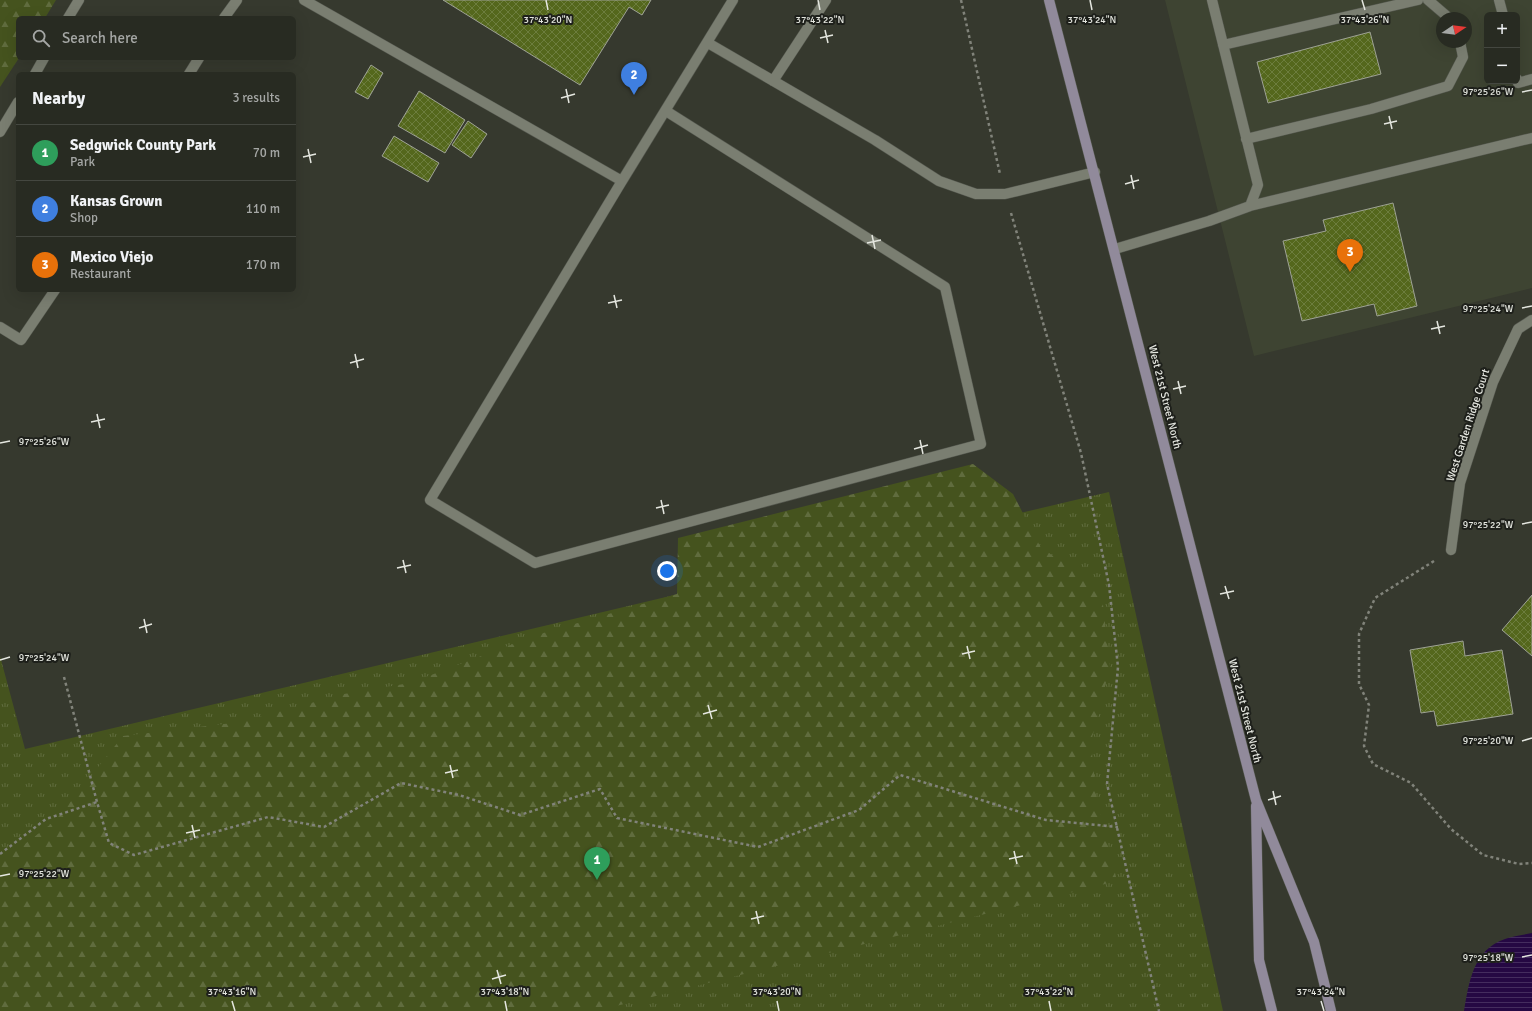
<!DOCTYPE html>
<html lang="en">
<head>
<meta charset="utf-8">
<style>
  :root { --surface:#282b22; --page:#30332a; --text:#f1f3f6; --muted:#a5a7a5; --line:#444740; --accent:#c3a7f2 }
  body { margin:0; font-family:Signika,sans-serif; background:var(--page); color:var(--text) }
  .controls { position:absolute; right:12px; top:12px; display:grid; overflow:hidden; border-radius:6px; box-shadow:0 4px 16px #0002 }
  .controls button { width:36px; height:36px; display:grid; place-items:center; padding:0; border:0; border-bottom:1px solid var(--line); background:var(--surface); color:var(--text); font:20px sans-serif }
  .compass { position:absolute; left:1436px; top:12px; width:36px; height:36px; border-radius:50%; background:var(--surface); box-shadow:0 4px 16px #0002; rotate:77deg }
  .you { position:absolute; left:667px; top:571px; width:14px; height:14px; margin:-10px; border:3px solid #fff; border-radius:50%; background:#1a73e8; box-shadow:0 0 0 6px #1a73e833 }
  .badge { display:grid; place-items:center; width:26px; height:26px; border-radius:50%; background:var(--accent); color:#fff; font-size:13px; font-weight:700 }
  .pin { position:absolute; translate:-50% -33px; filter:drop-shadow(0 1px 2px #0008) }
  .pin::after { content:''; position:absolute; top:21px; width:14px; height:12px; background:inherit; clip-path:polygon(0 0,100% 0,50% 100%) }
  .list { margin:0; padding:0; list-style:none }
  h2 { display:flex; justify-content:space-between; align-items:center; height:52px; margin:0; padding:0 16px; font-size:17px }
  h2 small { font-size:13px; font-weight:400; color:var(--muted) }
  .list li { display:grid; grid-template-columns:26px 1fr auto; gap:12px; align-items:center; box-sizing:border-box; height:56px; padding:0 16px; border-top:1px solid var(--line) }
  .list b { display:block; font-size:15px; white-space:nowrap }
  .list p { margin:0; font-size:13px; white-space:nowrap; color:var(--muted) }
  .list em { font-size:13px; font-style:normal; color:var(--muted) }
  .icon { flex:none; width:22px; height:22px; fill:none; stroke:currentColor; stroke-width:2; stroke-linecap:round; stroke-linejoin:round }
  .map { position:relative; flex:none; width:1532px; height:1011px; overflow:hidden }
  .search { position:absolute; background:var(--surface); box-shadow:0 4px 16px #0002; left:16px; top:16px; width:280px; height:44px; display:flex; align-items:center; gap:10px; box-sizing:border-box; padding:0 14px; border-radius:6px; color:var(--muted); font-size:15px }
  .panel { position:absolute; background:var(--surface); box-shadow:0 4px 16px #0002; left:16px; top:72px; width:280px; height:220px; border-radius:6px }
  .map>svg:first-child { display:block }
  .built { fill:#3e4432; fill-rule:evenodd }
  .grass { fill:url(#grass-tufts) }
  .forest { fill:url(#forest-firs) }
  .water { fill:url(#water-rules) }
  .building { fill:url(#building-cross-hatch); stroke:#9ea295 }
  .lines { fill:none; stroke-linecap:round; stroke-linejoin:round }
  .service-casing { stroke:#55584f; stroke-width:11 }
  .minor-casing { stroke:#55584f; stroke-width:11 }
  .secondary-casing { stroke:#55584f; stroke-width:11 }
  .path { stroke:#81837a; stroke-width:2.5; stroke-dasharray:3 3; stroke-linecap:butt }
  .service { stroke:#7a7e71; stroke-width:10 }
  .minor { stroke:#7a7e71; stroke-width:10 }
  .secondary { stroke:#918a9b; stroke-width:10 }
  .ticks { fill:none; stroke:#e5e7e0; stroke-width:1.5 }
  .labels { text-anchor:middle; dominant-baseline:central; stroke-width:4; stroke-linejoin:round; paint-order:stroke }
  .street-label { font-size:11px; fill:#e5e7e0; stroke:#1e201b }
  .ticks-label { font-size:10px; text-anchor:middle; fill:#e5e7e0; stroke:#1e201b; stroke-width:4; stroke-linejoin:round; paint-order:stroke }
</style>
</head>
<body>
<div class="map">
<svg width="1532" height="1011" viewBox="0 0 1532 1011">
  <defs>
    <pattern id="grass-tufts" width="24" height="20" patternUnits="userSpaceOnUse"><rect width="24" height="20" fill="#45531e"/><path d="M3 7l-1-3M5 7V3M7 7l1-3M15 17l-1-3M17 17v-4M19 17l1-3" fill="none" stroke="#606c3e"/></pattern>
    <pattern id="forest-firs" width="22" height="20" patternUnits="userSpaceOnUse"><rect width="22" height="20" fill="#45531e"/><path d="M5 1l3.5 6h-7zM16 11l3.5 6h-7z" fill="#606c3e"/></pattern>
    <pattern id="water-rules" width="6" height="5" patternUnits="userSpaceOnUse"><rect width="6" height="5" fill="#250843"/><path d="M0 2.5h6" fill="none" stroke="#442c5e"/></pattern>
    <pattern id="building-cross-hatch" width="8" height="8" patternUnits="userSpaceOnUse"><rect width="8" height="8" fill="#54671c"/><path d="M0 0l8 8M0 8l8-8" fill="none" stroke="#6c7d3d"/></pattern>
  </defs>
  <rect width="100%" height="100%" fill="#36392e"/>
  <!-- built -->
  <path class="built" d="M 1165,0 L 1532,0 L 1532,288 L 1254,356 ZM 1487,15 L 1517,15 L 1517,81 L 1487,81 ZM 1442,18 L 1466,18 L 1466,42 L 1442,42 Z"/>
  <!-- grass -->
  <path class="grass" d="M 1109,492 L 1223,1011 L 0,1011 L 0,656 L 25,749 Z"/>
  <!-- forest -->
  <path class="forest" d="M 0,0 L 56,0 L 45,18 L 18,18 L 19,58 L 0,87 Z
    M 973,464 L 1013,494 L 1041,548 L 1101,587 L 1110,667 L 1091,742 L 1096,795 L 1117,881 L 596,1011 L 0,1011 L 0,863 L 55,821 L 123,736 L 241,722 L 344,694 L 410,683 L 540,634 L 677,594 L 678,538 Z"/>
  <!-- water -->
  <path class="water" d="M 1532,933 L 1532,1011 L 1464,1011 C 1469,982 1473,950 1505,939 C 1513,936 1523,935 1532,933 Z"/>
  <!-- building -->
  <path class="building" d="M 443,0 L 651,0 L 642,15 L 629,7 L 580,85 Z
    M 1370,32 L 1381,74 L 1268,103 L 1257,62 Z
    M 371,65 L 383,73 L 368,99 L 355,92 Z
    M 419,91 L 465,120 L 445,153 L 398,126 Z
    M 468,121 L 487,134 L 471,158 L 452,145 Z
    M 394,136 L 439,163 L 428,182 L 382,156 Z
    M 1393,203 L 1417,306 L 1377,316 L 1374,304 L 1302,321 L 1283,241 L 1326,231 L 1323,220 Z
    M 1532,595 L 1532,656 L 1502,630 Z
    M 1463,641 L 1465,656 L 1502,650 L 1513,714 L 1437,726 L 1434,711 L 1421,713 L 1410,650 Z"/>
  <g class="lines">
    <!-- service casing -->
    <g class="service-casing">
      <path id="service" d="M 304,0 L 622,181 L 733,0
        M 1428,0 L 1449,18
        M 1499,0 L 1503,15
        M 68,18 L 79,0
        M 224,18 L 237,0
        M 708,43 L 875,140 L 939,181 L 976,194 L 1005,194 L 1095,172
        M 1223,45 L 1418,0
        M 35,74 L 44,58
        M 189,74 L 199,58
        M 1517,79 L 1518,83 L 1532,79
        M 773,81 L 826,0
        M 0,132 L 18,102
        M 1246,139 L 1371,109 L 1448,86 L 1463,57 L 1460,42
        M 622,181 L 430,500 L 535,563 L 981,444 L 945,287 L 666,111
        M 1250,206 L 1532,138
        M 1115,249 L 1209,221 L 1250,206 L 1258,185 L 1212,0
        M 0,327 L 21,340 L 55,290"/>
    </g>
    <!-- minor casing -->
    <g class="minor-casing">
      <path id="minor" d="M 1451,550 L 1460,483 L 1493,382 L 1518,329 L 1532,320"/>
    </g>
    <!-- secondary casing -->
    <g class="secondary-casing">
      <path id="secondary" d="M 1049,0 L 1256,800 L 1314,942 L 1331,1011
        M 1256,806 L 1259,960 L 1272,1011"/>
    </g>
    <!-- path -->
    <path class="path" d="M 961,0 L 1000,174
      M 1011,213 L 1081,453 L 1109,585 L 1118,667 L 1107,784 L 1159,1011
      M 1434,561 L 1375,598 L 1359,634 L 1359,684 L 1369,705 L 1364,746 L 1373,764 L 1411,783 L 1451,829 L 1483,855 L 1519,864 L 1532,863
      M 64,677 L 97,802
      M 0,854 L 46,819 L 97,802 L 109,843 L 134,855 L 268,817 L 324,827 L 401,783 L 459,795 L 520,815 L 600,789 L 617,818 L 758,847 L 859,810 L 900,775 L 1046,820 L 1118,827"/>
    <!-- service -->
    <use href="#service" class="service"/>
    <!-- minor -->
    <use href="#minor" class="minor"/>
    <!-- secondary -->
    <use href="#secondary" class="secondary"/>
  </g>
  <!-- ticks -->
  <path class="ticks" d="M 546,0 L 548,10M 818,0 L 820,10M 1090,0 L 1092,10M 1362,0 L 1365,10M 825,30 L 828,43M 820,38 L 833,35M 566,89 L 569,103M 1522,92 L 1532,90M 561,98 L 575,94M 1389,116 L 1392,129M 1384,124 L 1397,121M 308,149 L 311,163M 303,157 L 316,154M 1131,175 L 1134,189M 1125,184 L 1139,180M 872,235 L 875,249M 867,243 L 881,240M 614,295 L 617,308M 608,303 L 622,300M 1522,308 L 1532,306M 1437,321 L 1440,334M 1431,329 L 1445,326M 355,354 L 358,368M 350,363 L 364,359M 1178,381 L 1181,394M 1173,389 L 1186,386M 97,414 L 100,428M 91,422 L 105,419M 920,440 L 923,454M 0,443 L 10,441M 914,449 L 928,445M 661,500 L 664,514M 656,508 L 669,505M 1522,524 L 1532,522M 403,560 L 406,573M 397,568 L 411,565M 1225,586 L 1229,599M 1220,594 L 1234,591M 144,619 L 147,633M 139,628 L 152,624M 967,646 L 970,659M 962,654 L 975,651M 0,660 L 10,657M 708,705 L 712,719M 703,714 L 717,710M 1522,741 L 1532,738M 450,765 L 453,778M 445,773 L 458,770M 1273,791 L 1276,805M 1268,800 L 1281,796M 192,825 L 195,838M 186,833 L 200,830M 1014,851 L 1017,864M 1009,859 L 1023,856M 0,876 L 10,874M 756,911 L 759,924M 751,919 L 764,916M 1522,957 L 1532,955M 497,970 L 501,984M 492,979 L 506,975M 232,1001 L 235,1011M 505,1001 L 507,1011M 777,1001 L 779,1011M 1049,1001 L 1051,1011M 1321,1001 L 1324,1011"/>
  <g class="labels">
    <!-- street labels -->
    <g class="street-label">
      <text transform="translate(1165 397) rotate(76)">West 21st Street North</text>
      <text transform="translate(1468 425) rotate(-72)">West Garden Ridge Court</text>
      <text transform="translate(1245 711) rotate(76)">West 21st Street North</text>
    </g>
  </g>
  <g class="ticks-label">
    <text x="548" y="23">37°43'20"N</text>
    <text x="820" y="23">37°43'22"N</text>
    <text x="1092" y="23">37°43'24"N</text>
    <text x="1365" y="23">37°43'26"N</text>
    <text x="1488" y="95">97°25'26"W</text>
    <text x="1488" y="312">97°25'24"W</text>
    <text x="44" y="445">97°25'26"W</text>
    <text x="1488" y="528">97°25'22"W</text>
    <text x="44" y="661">97°25'24"W</text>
    <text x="1488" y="744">97°25'20"W</text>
    <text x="44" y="877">97°25'22"W</text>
    <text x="1488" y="961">97°25'18"W</text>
    <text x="232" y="995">37°43'16"N</text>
    <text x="505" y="995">37°43'18"N</text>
    <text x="777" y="995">37°43'20"N</text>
    <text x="1049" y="995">37°43'22"N</text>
    <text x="1321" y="995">37°43'24"N</text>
  </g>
</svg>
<div class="controls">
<button>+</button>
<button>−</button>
</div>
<svg class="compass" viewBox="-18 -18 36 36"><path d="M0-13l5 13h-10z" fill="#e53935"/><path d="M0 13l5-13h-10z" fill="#a5a7a5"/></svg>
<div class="you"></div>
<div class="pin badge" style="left:597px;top:880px;background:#2e9e5b">1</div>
<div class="pin badge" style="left:634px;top:95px;background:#3f7fe0">2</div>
<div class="pin badge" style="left:1350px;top:272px;background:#e8710a">3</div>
<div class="search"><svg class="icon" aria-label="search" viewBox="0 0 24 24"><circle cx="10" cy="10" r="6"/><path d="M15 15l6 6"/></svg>Search here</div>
<section class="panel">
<h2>Nearby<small>3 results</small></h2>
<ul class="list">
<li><span class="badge" style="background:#2e9e5b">1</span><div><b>Sedgwick County Park</b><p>Park</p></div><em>70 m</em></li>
<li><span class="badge" style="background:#3f7fe0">2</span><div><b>Kansas Grown</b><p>Shop</p></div><em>110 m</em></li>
<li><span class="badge" style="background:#e8710a">3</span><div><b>Mexico Viejo</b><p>Restaurant</p></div><em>170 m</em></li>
</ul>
</section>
</div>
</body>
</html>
